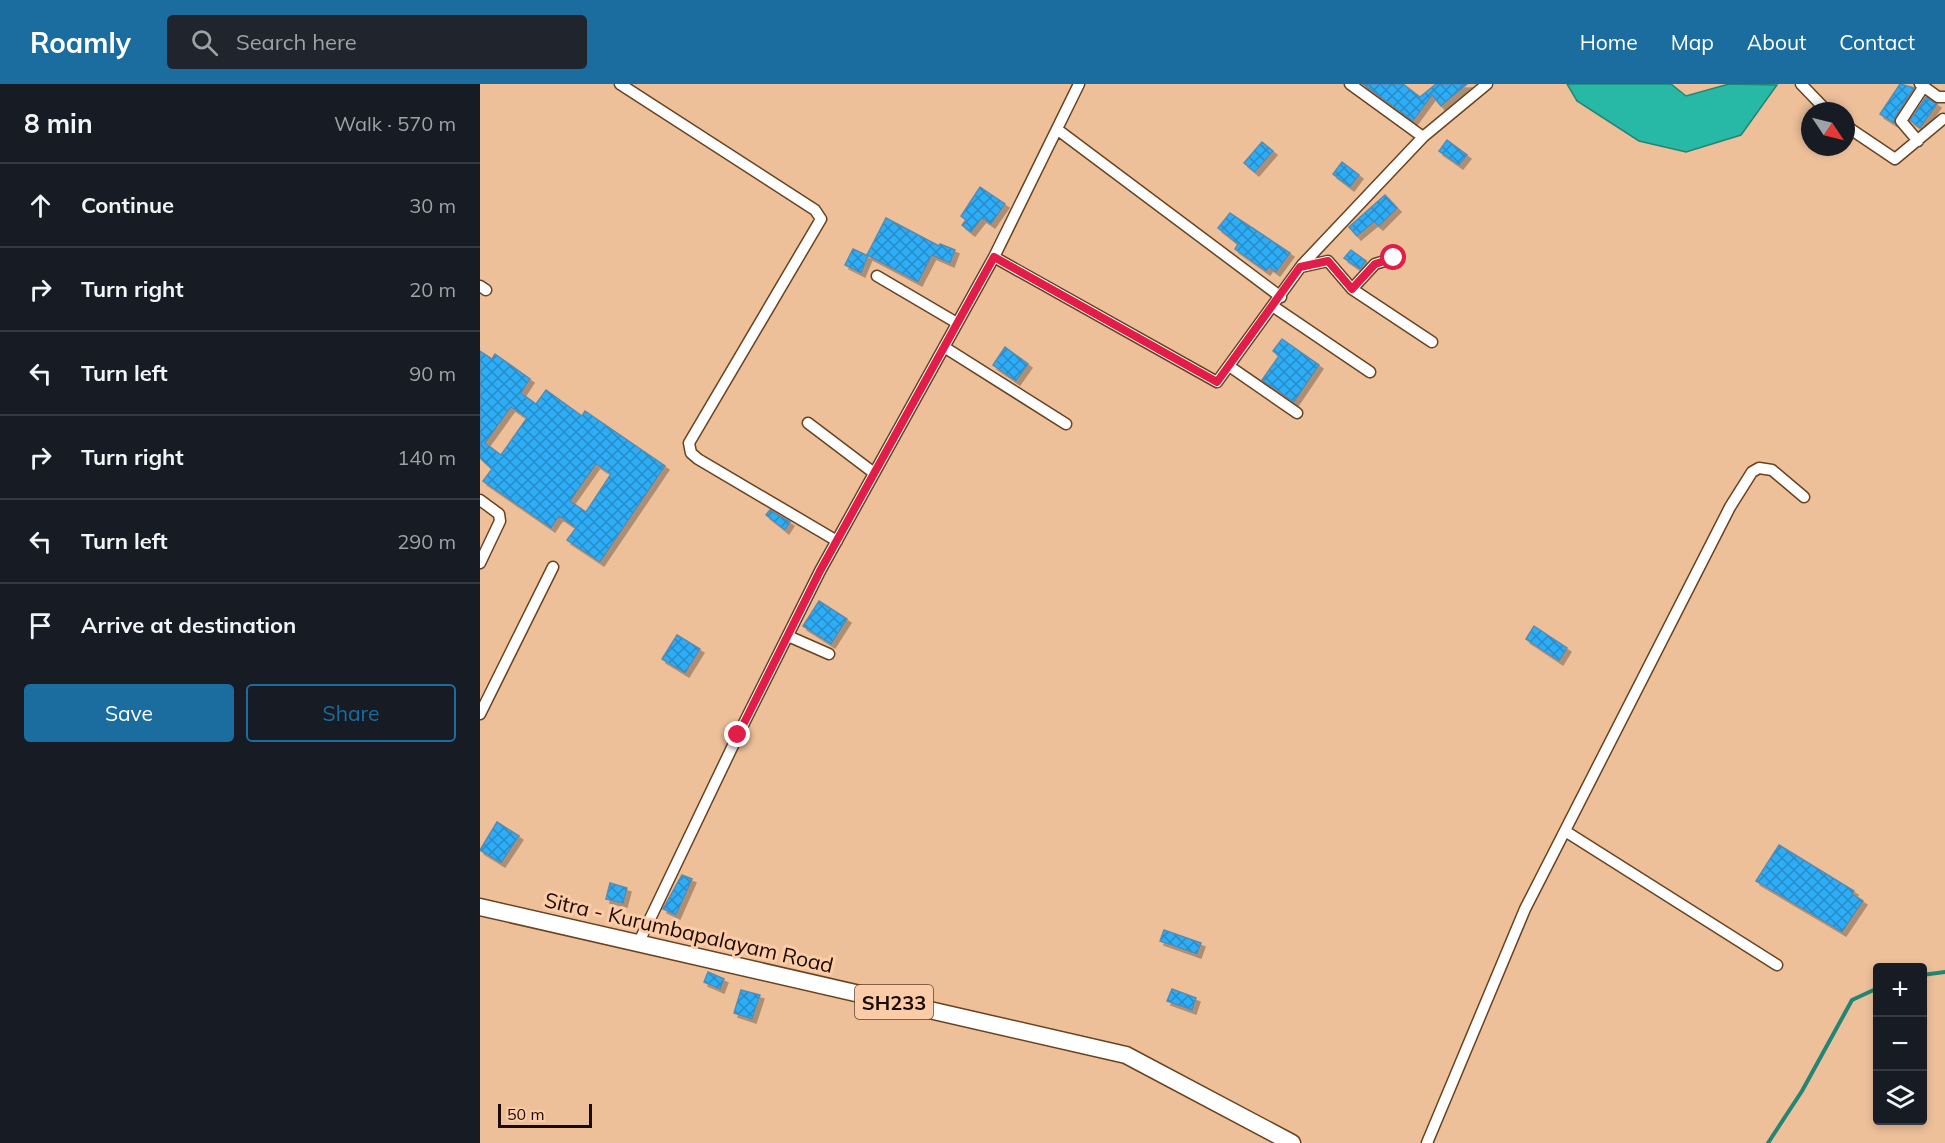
<!DOCTYPE html>
<html lang="en">
<head>
<meta charset="utf-8">
<style>
  :root { --surface:#171b24; --page:#20242c; --text:#f1f3f6; --muted:#9ea1a6; --line:#363941; --accent:#1a6d9e }
  body { margin:0; font-family:Mulish,sans-serif; background:var(--page); color:var(--text) }
  .controls { position:absolute; right:18px; bottom:18px; display:grid; overflow:hidden; border-radius:6px; box-shadow:0 3px 9px #0003 }
  .controls button { width:54px; height:54px; display:grid; place-items:center; padding:0; border:0; border-bottom:2px solid var(--line); background:var(--surface); color:var(--text); font:30px sans-serif }
  .compass { position:absolute; left:1321px; top:18px; width:54px; height:54px; border-radius:50%; background:var(--surface); box-shadow:0 3px 9px #0003; rotate:125deg }
  .scale { position:absolute; left:18px; bottom:15px; width:94px; box-sizing:border-box; padding-left:6px; border:3px solid #1a0b01; border-top:0; font-size:16px; line-height:21px; white-space:nowrap; color:#1a0b01; -webkit-text-stroke:4px #fbcca7; paint-order:stroke }
  .stop { position:absolute; width:18px; height:18px; margin:-14px; border:4px solid #e11d48; border-radius:50%; background:#fff }
  .stop.end { background:#e11d48; border-color:#fff; box-shadow:0 2px 6px #0008 }
  .list { margin:0; padding:0; list-style:none }
  h2 { display:flex; justify-content:space-between; align-items:center; height:78px; margin:0; padding:0 24px; font-size:26px }
  h2 small { font-size:20px; font-weight:400; color:var(--muted) }
  .list li { display:grid; grid-template-columns:39px 1fr auto; gap:18px; align-items:center; box-sizing:border-box; height:84px; padding:0 24px; border-top:2px solid var(--line) }
  .list b { display:block; font-size:22px; white-space:nowrap }
  .list em { font-size:20px; font-style:normal; color:var(--muted) }
  .actions { display:flex; gap:12px; padding:18px 24px }
  .actions a { flex:1; padding:14px 0; border:2px solid var(--accent); border-radius:6px; text-align:center; font-size:21px; color:var(--accent) }
  .actions .main { background:var(--accent); color:#fff }
  .icon { flex:none; width:33px; height:33px; fill:none; stroke:currentColor; stroke-width:2; stroke-linecap:round; stroke-linejoin:round }
  .map { position:relative; flex:none; width:1465px; height:1059px; overflow:hidden }
  header { display:flex; align-items:center; gap:36px; box-sizing:border-box; height:84px; padding:0 30px; background:var(--accent); color:#fff }
  header strong { font-size:28px }
  nav { display:flex; gap:33px; margin-inline-start:auto; font-size:21px }
  .search { width:420px; height:54px; background:var(--page); display:flex; align-items:center; gap:15px; box-sizing:border-box; padding:0 21px; border-radius:6px; color:var(--muted); font-size:22px }
  main { display:flex }
  aside { flex:1; background:var(--surface) }
  .map>svg:first-child { display:block }
  .water { fill:#27b9a5; stroke:#238574; stroke-width:1.5 }
  .lines { fill:none; stroke-linecap:round; stroke-linejoin:round }
  .stream { stroke:#238574; stroke-width:4 }
  .building { fill:url(#building-cross-hatch); stroke:#5b8aac; stroke-width:1.5; fill-rule:evenodd; filter:url(#shadow) }
  .minor-casing { stroke:#69421f; stroke-width:13 }
  .primary-casing { stroke:#69421f; stroke-width:19 }
  .minor { stroke:#fff; stroke-width:10 }
  .primary { stroke:#fff; stroke-width:16 }
  .route { stroke:#e11d48; stroke-width:8 }
  .labels { text-anchor:middle; dominant-baseline:central; stroke-width:6; stroke-linejoin:round; paint-order:stroke }
  .shield { fill:#fbcca7; stroke:#5e4533; stroke-width:1.5 }
  .shield-label { font-size:20px; font-weight:bold; fill:#1a0b01 }
  .street-label { font-size:21px; fill:#1a0b01; stroke:#fbcca7 }
</style>
</head>
<body>
<header>
<strong>Roamly</strong>
<div class="search"><svg class="icon" aria-label="search" viewBox="0 0 24 24"><circle cx="10" cy="10" r="6"/><path d="M15 15l6 6"/></svg>Search here</div>
<nav><a>Home</a><a>Map</a><a>About</a><a>Contact</a></nav>
</header>
<main>
<aside>
<h2>8 min<small>Walk · 570 m</small></h2>
<ul class="list">
<li><svg class="icon" aria-label="ahead" viewBox="0 0 24 24"><path d="M12 20V5M6 11l6-6 6 6"/></svg><div><b>Continue</b></div><em>30 m</em></li>
<li><svg class="icon" aria-label="right" viewBox="0 0 24 24"><path d="M7 20v-9h11M14 6l5 5-5 5"/></svg><div><b>Turn right</b></div><em>20 m</em></li>
<li><svg class="icon" aria-label="left" viewBox="0 0 24 24"><path d="M17 20v-9H6M10 6l-5 5 5 5"/></svg><div><b>Turn left</b></div><em>90 m</em></li>
<li><svg class="icon" aria-label="right" viewBox="0 0 24 24"><path d="M7 20v-9h11M14 6l5 5-5 5"/></svg><div><b>Turn right</b></div><em>140 m</em></li>
<li><svg class="icon" aria-label="left" viewBox="0 0 24 24"><path d="M17 20v-9H6M10 6l-5 5 5 5"/></svg><div><b>Turn left</b></div><em>290 m</em></li>
<li><svg class="icon" aria-label="arrive" viewBox="0 0 24 24"><path d="M6 21V4h12l-3 4 3 4H6"/></svg><div><b>Arrive at destination</b></div></li>
</ul>
<div class="actions"><a class="main">Save</a><a>Share</a></div>
</aside>
<div class="map">
<svg width="1465" height="1059" viewBox="0 0 1465 1059">
  <defs>
    <pattern id="building-cross-hatch" width="8" height="8" patternUnits="userSpaceOnUse" patternTransform="scale(1.5)"><rect width="8" height="8" fill="#2fadf7"/><path d="M0 0l8 8M0 8l8-8" fill="none" stroke="#278bc6"/></pattern>
    <filter id="shadow"><feDropShadow dx="4" dy="4" stdDeviation="0" flood-color="#0004"/></filter>
  </defs>
  <rect width="100%" height="100%" fill="#edc09a"/>
  <!-- water -->
  <path class="water" d="M 1087,0 L 1191,0 L 1206,12 L 1249,0 L 1297,1 L 1261,51 L 1206,68 L 1159,57 L 1097,17 Z"/>
  <g class="lines">
    <!-- stream -->
    <path class="stream" d="M 1442,891 L 1465,888
      M 1288,1059 L 1322,1007 L 1372,916 L 1398,904"/>
  </g>
  <!-- building -->
  <path class="building" d="M 883,0 L 923,0 L 940,13 L 956,0 L 987,0 L 961,22 L 952,11 L 933,37 Z
    M 1420,0 L 1434,4 L 1415,33 L 1414,39 L 1400,30 Z
    M 1446,13 L 1457,20 L 1440,44 L 1430,36 Z
    M 967,56 L 987,71 L 979,81 L 959,67 Z
    M 782,58 L 793,67 L 775,88 L 764,79 Z
    M 862,78 L 879,91 L 870,103 L 853,90 Z
    M 500,103 L 525,120 L 511,140 L 502,134 L 491,148 L 482,141 L 486,136 L 481,132 Z
    M 905,111 L 917,124 L 899,142 L 894,138 L 877,152 L 869,143 Z
    M 750,129 L 810,169 L 796,188 L 789,183 L 786,187 L 755,165 L 758,160 L 738,144 Z
    M 406,134 L 459,162 L 460,160 L 475,166 L 470,179 L 452,171 L 438,198 L 387,171 Z
    M 373,165 L 388,172 L 381,189 L 365,181 Z
    M 871,166 L 886,177 L 880,185 L 864,174 Z
    M 802,255 L 839,281 L 814,318 L 782,296 L 799,272 L 793,267 Z
    M 525,263 L 548,280 L 536,297 L 513,281 Z
    M 0,267 L 12,275 L 15,270 L 50,295 L 41,309 L 56,320 L 66,306 L 102,332 L 105,327 L 185,382 L 120,478 L 87,456 L 96,444 L 79,432 L 71,444 L 3,397 L 12,385 L 0,374 ZM 31,323 L 47,334 L 21,371 L 5,359 ZM 116,380 L 131,390 L 106,428 L 90,417 Z
    M 290,426 L 310,438 L 305,446 L 286,431 Z
    M 339,517 L 367,535 L 351,560 L 323,542 Z
    M 1054,542 L 1087,564 L 1079,577 L 1046,555 Z
    M 197,551 L 220,565 L 205,589 L 182,575 Z
    M 17,738 L 39,752 L 21,779 L 0,766 Z
    M 1299,761 L 1374,807 L 1372,810 L 1383,817 L 1362,848 L 1276,797 Z
    M 202,791 L 212,795 L 196,831 L 183,825 Z
    M 130,799 L 147,804 L 143,819 L 126,815 Z
    M 684,846 L 721,859 L 717,870 L 680,857 Z
    M 228,888 L 244,895 L 240,905 L 224,898 Z
    M 692,905 L 716,914 L 712,926 L 687,917 Z
    M 261,906 L 280,911 L 272,935 L 254,929 Z"/>
  <g class="lines">
    <!-- minor casing -->
    <g class="minor-casing">
      <path id="minor" d="M 140,0 L 335,126 L 341,135 L 209,359 L 211,369 L 218,375 L 357,457
        M 870,0 L 943,53
        M 1321,0 L 1347,27
        M 1440,0 L 1458,13 L 1465,13
        M 1366,42 L 1415,75 L 1463,35
        M 578,46 L 801,213
        M 1438,57 L 1421,37 L 1444,2
        M 514,173 L 599,0
        M 821,183 L 848,177 L 872,205 L 952,258
        M 397,192 L 477,239
        M 0,202 L 6,206
        M 872,205 L 895,180 L 914,174
        M 794,223 L 890,288
        M 464,263 L 586,340
        M 749,282 L 817,329
        M 328,339 L 394,389
        M 0,416 L 19,430 L 20,437 L 0,479
        M 308,552 L 349,570
        M 0,630 L 73,483
        M 1085,747 L 1297,881
        M 158,860 L 258,651 L 340,487 L 514,173 L 737,298 L 822,181 L 943,53 L 1007,0
        M 947,1059 L 1045,825 L 1250,423 L 1272,388 L 1279,384 L 1292,386 L 1324,413"/>
    </g>
    <!-- primary casing -->
    <g class="primary-casing">
      <path id="primary" d="M 0,823 L 646,971 L 812,1059"/>
    </g>
    <!-- minor -->
    <use href="#minor" class="minor"/>
    <!-- primary -->
    <use href="#primary" class="primary"/>
  </g>
  <g class="lines">
    <!-- route -->
    <path class="route" d="M 258,651 L 340,487 L 514,173 L 737,298 L 820,183 L 848,177 L 872,205 L 895,180 L 914,174"/>
  </g>
  <g class="labels">
    <!-- shield labels -->
    <rect class="shield" x="375" y="901" width="78" height="34" rx="4.5"/>
    <g class="shield-label">
      <text x="414" y="918">SH233</text>
    </g>
    <!-- street labels -->
    <g class="street-label">
      <text transform="translate(209 848) rotate(13)">Sitra - Kurumbapalayam Road</text>
    </g>
  </g>
</svg>
<div class="controls">
<button>+</button>
<button>−</button>
<button><svg class="icon" aria-label="layers" viewBox="0 0 24 24"><path d="M12 4l9 5-9 5-9-5zM3 14l9 5 9-5"/></svg></button>
</div>
<svg class="compass" viewBox="-18 -18 36 36"><path d="M0-13l5 13h-10z" fill="#e53935"/><path d="M0 13l5-13h-10z" fill="#9ea1a6"/></svg>
<div class="scale">50 m</div>
<div class="stop" style="left:914px;top:174px"></div>
<div class="stop end" style="left:258px;top:651px"></div>
</div>
</main>
</body>
</html>
